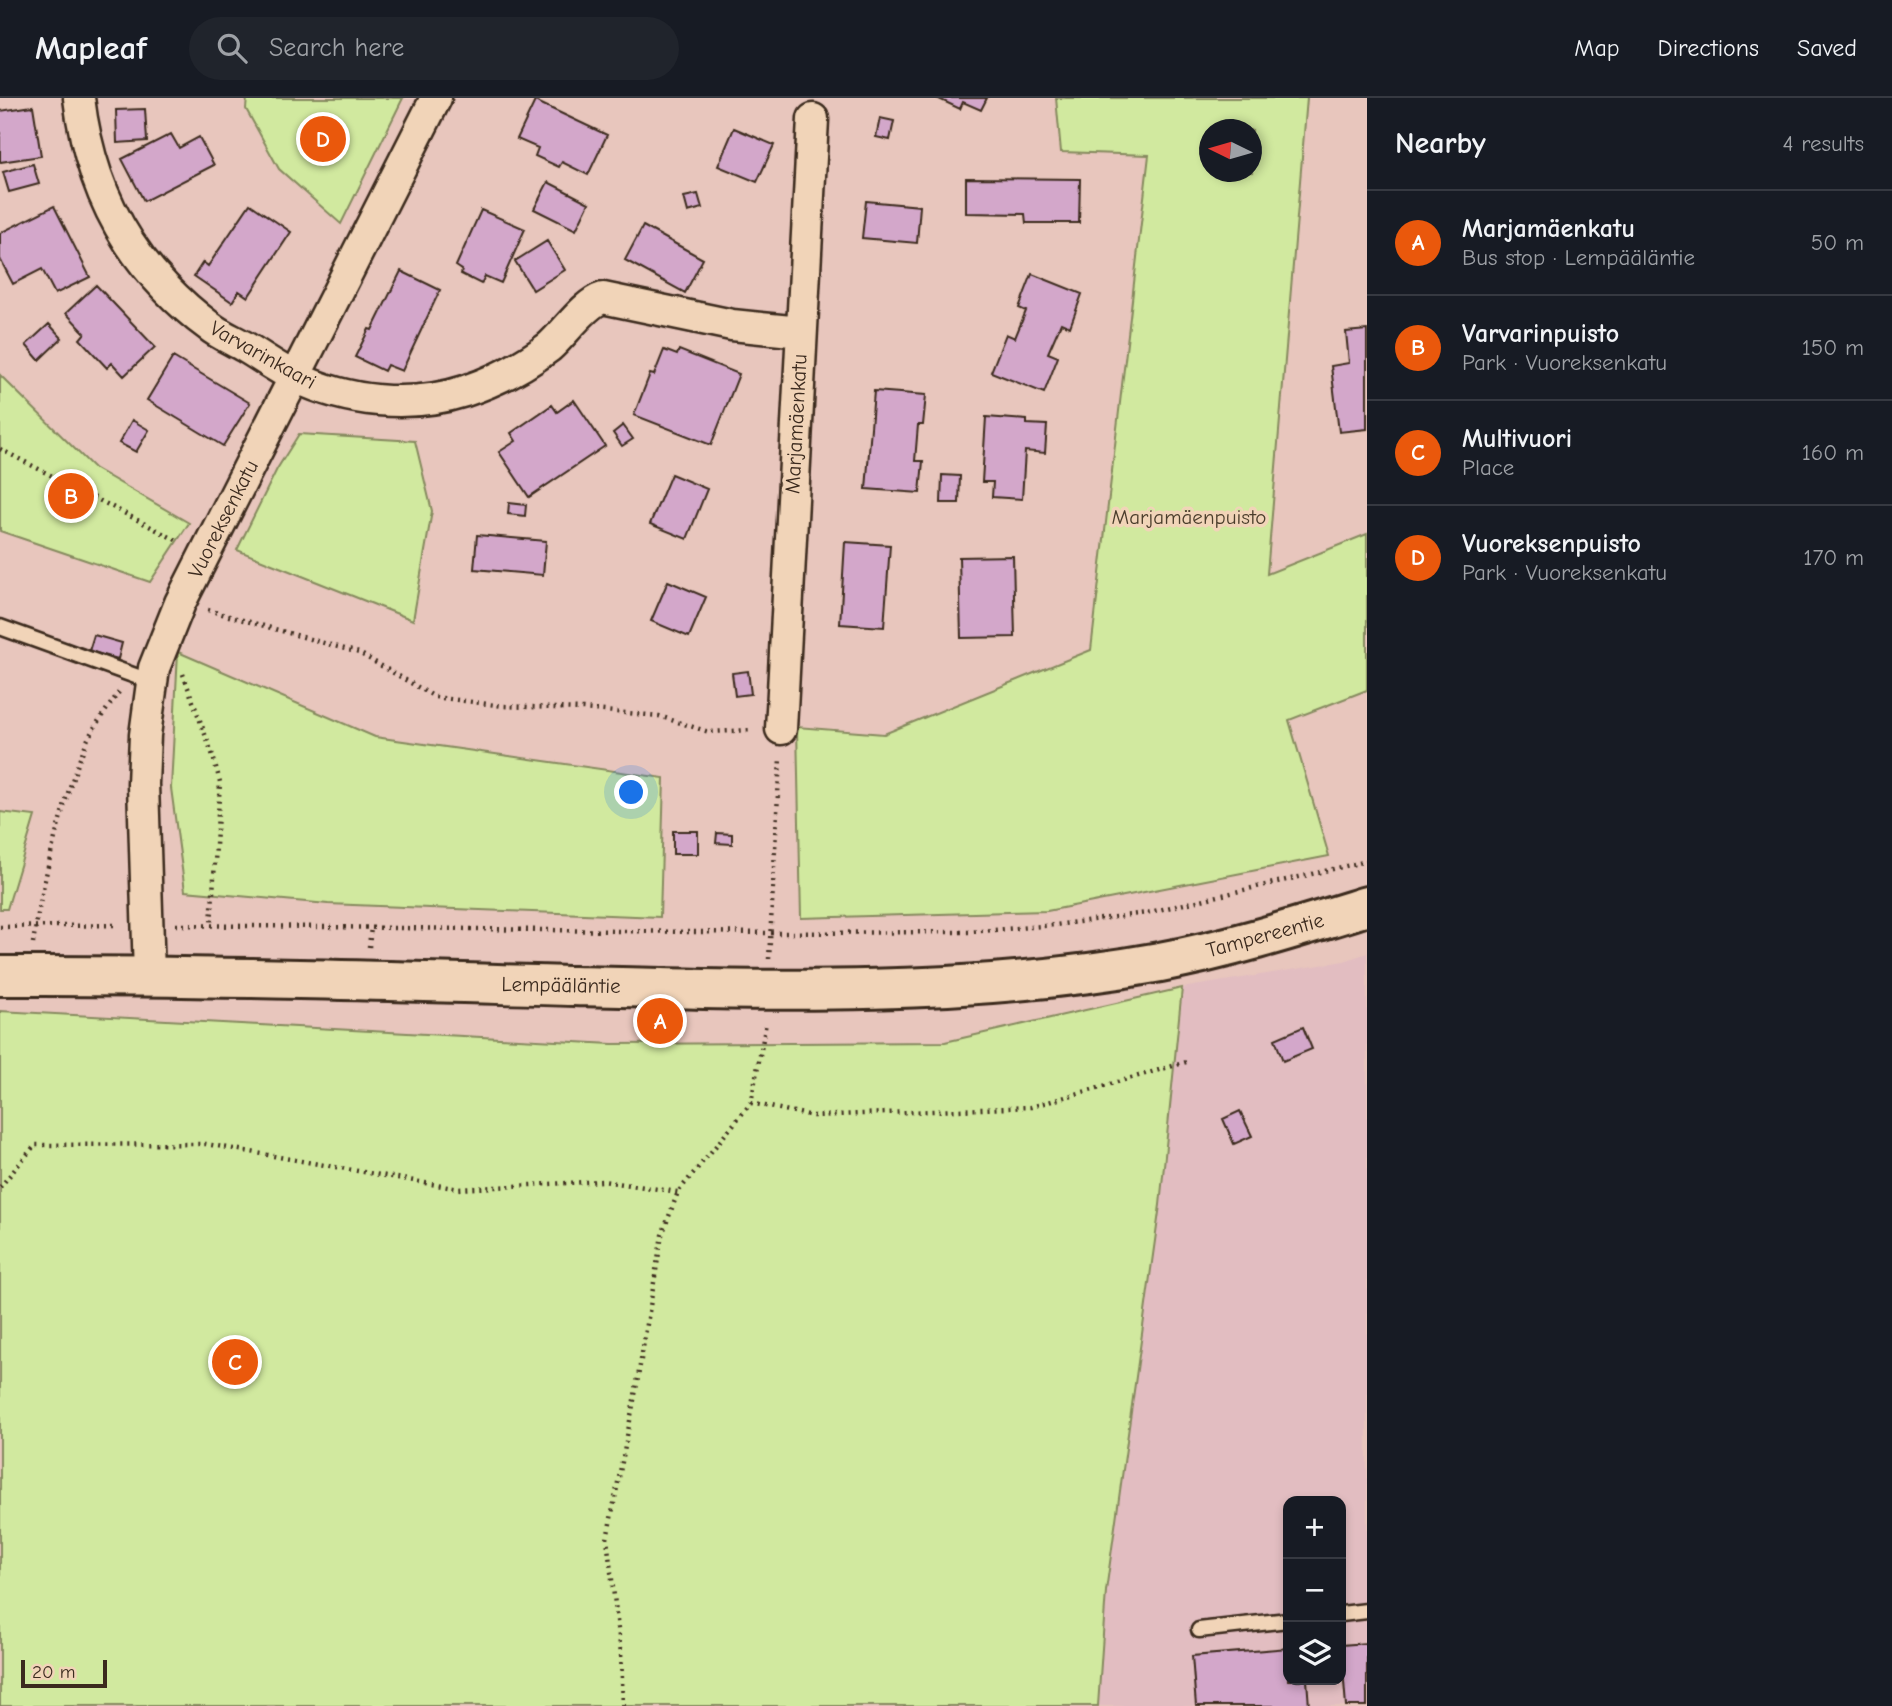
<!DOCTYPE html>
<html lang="en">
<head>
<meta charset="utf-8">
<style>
  :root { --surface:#171b24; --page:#20242c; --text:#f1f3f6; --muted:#9ea1a6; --line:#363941; --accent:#ea580c }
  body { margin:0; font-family:"Comic Neue",sans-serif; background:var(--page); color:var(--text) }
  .controls { position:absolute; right:21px; bottom:21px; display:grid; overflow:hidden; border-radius:14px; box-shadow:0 4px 10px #0003 }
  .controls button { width:63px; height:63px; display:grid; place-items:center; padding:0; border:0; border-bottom:2px solid var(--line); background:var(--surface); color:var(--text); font:35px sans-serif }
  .compass { position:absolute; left:1199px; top:21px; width:63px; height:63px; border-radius:50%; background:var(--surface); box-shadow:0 4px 10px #0003; rotate:275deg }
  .scale { position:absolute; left:21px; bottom:18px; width:86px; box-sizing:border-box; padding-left:7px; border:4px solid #3b2a1e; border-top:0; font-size:19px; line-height:24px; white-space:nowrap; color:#3b2a1e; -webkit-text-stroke:5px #f1d4b8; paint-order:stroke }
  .you { position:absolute; left:632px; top:695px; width:24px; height:24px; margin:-18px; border:5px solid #fff; border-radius:50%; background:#1a73e8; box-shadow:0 0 0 10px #1a73e833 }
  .badge { display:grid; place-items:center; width:46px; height:46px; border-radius:50%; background:var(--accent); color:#fff; font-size:23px; font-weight:700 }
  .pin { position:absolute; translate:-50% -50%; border:4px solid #fff; box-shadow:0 2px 7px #0006 }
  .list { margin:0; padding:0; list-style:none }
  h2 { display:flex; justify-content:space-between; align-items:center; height:91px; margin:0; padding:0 28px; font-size:30px }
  h2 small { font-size:23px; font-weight:400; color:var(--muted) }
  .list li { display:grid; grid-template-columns:46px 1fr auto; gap:21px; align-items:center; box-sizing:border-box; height:105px; padding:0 28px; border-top:2px solid var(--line) }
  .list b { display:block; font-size:26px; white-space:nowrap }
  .list p { margin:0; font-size:23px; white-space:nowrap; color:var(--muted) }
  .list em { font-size:23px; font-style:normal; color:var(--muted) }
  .icon { flex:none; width:38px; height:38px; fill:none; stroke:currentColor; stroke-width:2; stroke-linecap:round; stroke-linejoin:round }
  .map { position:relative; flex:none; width:1367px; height:1608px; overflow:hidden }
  header { display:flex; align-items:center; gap:42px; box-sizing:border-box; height:98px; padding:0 35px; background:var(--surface); border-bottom:2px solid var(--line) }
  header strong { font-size:33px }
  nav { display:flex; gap:38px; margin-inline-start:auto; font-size:24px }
  .search { width:490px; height:63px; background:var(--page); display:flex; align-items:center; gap:18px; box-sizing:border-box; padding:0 24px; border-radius:38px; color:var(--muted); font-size:26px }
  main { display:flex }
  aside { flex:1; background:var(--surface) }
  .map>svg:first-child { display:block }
  .built { fill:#e2bdc1; fill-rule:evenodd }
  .green { fill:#d1e99f; stroke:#868a5e; stroke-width:2; fill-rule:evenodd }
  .building { fill:#d3a7ca; stroke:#3b2a1e; stroke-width:2 }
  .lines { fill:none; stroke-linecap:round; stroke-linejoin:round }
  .lane-casing { stroke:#3b2a1e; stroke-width:19 }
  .street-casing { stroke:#3b2a1e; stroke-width:35 }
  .secondary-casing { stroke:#3b2a1e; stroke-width:44 }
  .path { stroke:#3b2a1e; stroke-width:4.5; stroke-dasharray:2 5; stroke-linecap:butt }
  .lane { stroke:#f1d4b8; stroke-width:14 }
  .street { stroke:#f1d4b8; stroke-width:30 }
  .secondary { stroke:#f1d4b8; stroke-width:38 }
  .labels { text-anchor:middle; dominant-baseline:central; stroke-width:7; stroke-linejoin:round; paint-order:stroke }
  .street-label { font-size:21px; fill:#3b2a1e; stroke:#f1d4b8 }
  .park-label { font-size:21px; fill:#4a3d2b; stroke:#f1d4b8 }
</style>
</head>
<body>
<header>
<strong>Mapleaf</strong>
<div class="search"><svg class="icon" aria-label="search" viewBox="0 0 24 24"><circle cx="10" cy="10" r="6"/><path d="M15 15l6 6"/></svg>Search here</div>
<nav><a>Map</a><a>Directions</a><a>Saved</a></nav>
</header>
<main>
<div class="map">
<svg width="1367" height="1608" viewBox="0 0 1367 1608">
  <rect width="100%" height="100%" fill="#e8c6bd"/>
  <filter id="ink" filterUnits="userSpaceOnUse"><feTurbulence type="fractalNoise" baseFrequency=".0143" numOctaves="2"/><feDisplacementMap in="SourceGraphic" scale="14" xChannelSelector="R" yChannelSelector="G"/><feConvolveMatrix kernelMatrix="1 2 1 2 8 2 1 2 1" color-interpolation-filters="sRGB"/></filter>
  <g filter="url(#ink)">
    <!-- built -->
    <path class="built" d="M 1367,855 L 1367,1608 L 1098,1608 L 1106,1493 L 1160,1107 L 1182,890 L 1344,863 ZM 1288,1403 L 1341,1403 L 1341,1582 L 1288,1582 Z"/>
    <!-- green -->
    <path class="green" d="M 247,0 L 403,0 L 341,126 L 279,71 L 246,11 Z
      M 1056,0 L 1307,0 L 1267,476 L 1367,436 L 1367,592 L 1289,622 L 1329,758 L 1047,813 L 801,820 L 797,629 L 884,636 L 1091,552 L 1149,57 L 1061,54 ZM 1210,32 L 1252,32 L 1252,74 L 1210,74 Z
      M 0,277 L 94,370 L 189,425 L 150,484 L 0,433 Z
      M 299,336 L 415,343 L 432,413 L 413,522 L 237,452 L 277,371 Z
      M 178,554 L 375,639 L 664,680 L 660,819 L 328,806 L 185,793 L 171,690 Z
      M 0,714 L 35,718 L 7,811 L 0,811 Z
      M 1182,890 L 1160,1107 L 1106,1493 L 1098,1608 L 0,1608 L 0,913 L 612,946 L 945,944 Z"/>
    <!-- building -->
    <path class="building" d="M 937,0 L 987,0 L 981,12 L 963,4 L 960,11 Z
      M 535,3 L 607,37 L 588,77 L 562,64 L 559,69 L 535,58 L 538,50 L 517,41 Z
      M 33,8 L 41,58 L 0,64 L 0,13 Z
      M 145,11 L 147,43 L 117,45 L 116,12 Z
      M 880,20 L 894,23 L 890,42 L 876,39 Z
      M 734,30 L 774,47 L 757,84 L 718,68 Z
      M 171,36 L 179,50 L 199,39 L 214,67 L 144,103 L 122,61 Z
      M 33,66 L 39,86 L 9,94 L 3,74 Z
      M 966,80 L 1080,81 L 1079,125 L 1026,125 L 1025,116 L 966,115 Z
      M 548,84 L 589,105 L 576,132 L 534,111 Z
      M 698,96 L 702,110 L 688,114 L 684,99 Z
      M 866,103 L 920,108 L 917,145 L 862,140 Z
      M 250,106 L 291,134 L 248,199 L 239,193 L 232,204 L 194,178 L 203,164 L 208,168 Z
      M 54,108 L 90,179 L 55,196 L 42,171 L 13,186 L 0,161 L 0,135 Z
      M 481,112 L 525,131 L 501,185 L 485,178 L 481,186 L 461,176 L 462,172 L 456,168 Z
      M 643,128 L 703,161 L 685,195 L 625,162 Z
      M 547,143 L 565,172 L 533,192 L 515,163 Z
      M 401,173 L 440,192 L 402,273 L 387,267 L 384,273 L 355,259 L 369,231 L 372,232 Z
      M 1032,176 L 1082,196 L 1070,229 L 1061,225 L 1048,255 L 1058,259 L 1044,295 L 991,274 L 1006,236 L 1015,240 L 1026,213 L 1019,210 Z
      M 96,187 L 155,249 L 124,278 L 112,265 L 107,270 L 80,241 L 85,235 L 66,215 Z
      M 49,226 L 62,240 L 39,262 L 26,247 Z
      M 1367,232 L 1367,331 L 1339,334 L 1331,268 L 1349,265 L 1346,234 Z
      M 664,252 L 677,257 L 679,252 L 739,276 L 711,347 L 634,317 L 650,276 L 654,277 Z
      M 173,259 L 250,305 L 223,348 L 147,302 Z
      M 874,293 L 926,297 L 923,327 L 918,327 L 915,363 L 923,363 L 920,395 L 866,391 Z
      M 574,302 L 605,348 L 529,399 L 499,354 L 516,343 L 511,335 L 552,307 L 557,314 Z
      M 986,319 L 1027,322 L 1027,326 L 1047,327 L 1045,355 L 1025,353 L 1022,401 L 992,399 L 993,384 L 982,384 Z
      M 132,322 L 149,332 L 136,354 L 119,345 Z
      M 623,327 L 633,341 L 622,348 L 613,335 Z
      M 671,376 L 707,391 L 687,441 L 650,426 Z
      M 942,377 L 960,378 L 959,405 L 941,405 Z
      M 509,405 L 526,407 L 525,418 L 508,416 Z
      M 477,437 L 546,443 L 543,477 L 474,471 Z
      M 845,444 L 890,447 L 884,529 L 840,526 Z
      M 1013,458 L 1015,539 L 961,540 L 959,459 Z
      M 668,483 L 706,499 L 689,539 L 651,523 Z
      M 94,537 L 122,545 L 118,561 L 89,553 Z
      M 748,573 L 751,596 L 735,598 L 732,575 Z
      M 673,733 L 698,733 L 698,756 L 673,756 Z
      M 717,735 L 732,736 L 732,746 L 716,745 Z
      M 1303,929 L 1312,951 L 1283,963 L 1275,941 Z
      M 1240,1013 L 1252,1038 L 1234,1046 L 1223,1021 Z
      M 1367,1545 L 1367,1608 L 1346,1608 L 1341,1547 Z
      M 1288,1550 L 1288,1582 L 1307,1582 L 1309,1608 L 1196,1608 L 1192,1558 Z"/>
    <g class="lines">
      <!-- lane casing -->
      <g class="lane-casing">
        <path id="lane" d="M 0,529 L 152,584
          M 1341,1516 L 1367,1513
          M 1199,1532 L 1288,1522"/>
      </g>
      <!-- street casing -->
      <g class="street-casing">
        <path id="street" d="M 79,0 C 85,50 101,101 129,144 C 149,175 179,206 209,228 C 220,237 233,242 245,249 C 262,259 278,271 295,279 C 347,304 409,311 465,293 C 495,283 524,268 549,249 C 565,235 585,205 603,200 L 732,227 L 801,234
          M 781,631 L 813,21
          M 149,877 L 143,686 L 145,637 L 154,570 L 180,505 L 436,0"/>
      </g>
      <!-- secondary casing -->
      <g class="secondary-casing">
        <path id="secondary" d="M 0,878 C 191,877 383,883 574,888 C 769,893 967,899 1160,864 C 1230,851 1299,829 1367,808"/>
      </g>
      <!-- path -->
      <path class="path" d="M 0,351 L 180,444
        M 208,512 L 359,555 L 435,599 L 503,608 L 583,611 L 659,618 L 709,634 L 753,632
        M 183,576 L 213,658 L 220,684 L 211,827
        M 176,827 L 769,835 L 969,834 L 1055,827 L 1146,815 L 1367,763
        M 0,829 L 118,827
        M 33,845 C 43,782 62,702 87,643 C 95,626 108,610 119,594
        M 369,849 L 371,829
        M 769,861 L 780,660
        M 751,1005 L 813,1018 L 1031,1009 L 1190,963
        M 0,1089 L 35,1047 L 206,1046 L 459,1091 L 603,1083 L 678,1094
        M 623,1608 L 621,1555 L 607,1441 L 635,1297 L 662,1137 L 678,1094 L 751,1005 L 766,925"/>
      <!-- lane -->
      <use href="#lane" class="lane"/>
      <!-- street -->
      <use href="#street" class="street"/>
      <!-- secondary -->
      <use href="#secondary" class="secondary"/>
    </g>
  </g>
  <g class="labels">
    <!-- street labels -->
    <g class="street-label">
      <text transform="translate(263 257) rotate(29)">Varvarinkaari</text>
      <text transform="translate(796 326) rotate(-87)">Marjamäenkatu</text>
      <text transform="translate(223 421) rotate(-63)">Vuoreksenkatu</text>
      <text transform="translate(1265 837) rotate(-15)">Tampereentie</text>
      <text transform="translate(561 887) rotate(1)">Lempääläntie</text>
    </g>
    <!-- park labels -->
    <g class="park-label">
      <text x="1189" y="419">Marjamäenpuisto</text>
    </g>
  </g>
</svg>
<div class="controls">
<button>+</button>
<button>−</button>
<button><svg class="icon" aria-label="layers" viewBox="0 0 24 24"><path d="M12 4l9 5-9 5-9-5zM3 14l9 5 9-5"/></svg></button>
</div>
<svg class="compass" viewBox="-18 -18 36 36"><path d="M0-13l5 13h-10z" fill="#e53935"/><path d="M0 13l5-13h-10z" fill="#9ea1a6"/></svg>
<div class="scale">20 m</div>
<div class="you"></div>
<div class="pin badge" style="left:660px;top:923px">A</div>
<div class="pin badge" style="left:71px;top:398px">B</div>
<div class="pin badge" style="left:235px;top:1264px">C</div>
<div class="pin badge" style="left:323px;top:41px">D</div>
</div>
<aside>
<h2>Nearby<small>4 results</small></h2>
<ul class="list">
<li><span class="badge">A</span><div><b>Marjamäenkatu</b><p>Bus stop · Lempääläntie</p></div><em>50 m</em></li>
<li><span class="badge">B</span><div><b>Varvarinpuisto</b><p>Park · Vuoreksenkatu</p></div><em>150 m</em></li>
<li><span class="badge">C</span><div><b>Multivuori</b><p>Place</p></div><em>160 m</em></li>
<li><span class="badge">D</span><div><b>Vuoreksenpuisto</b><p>Park · Vuoreksenkatu</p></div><em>170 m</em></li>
</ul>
</aside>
</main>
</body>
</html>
